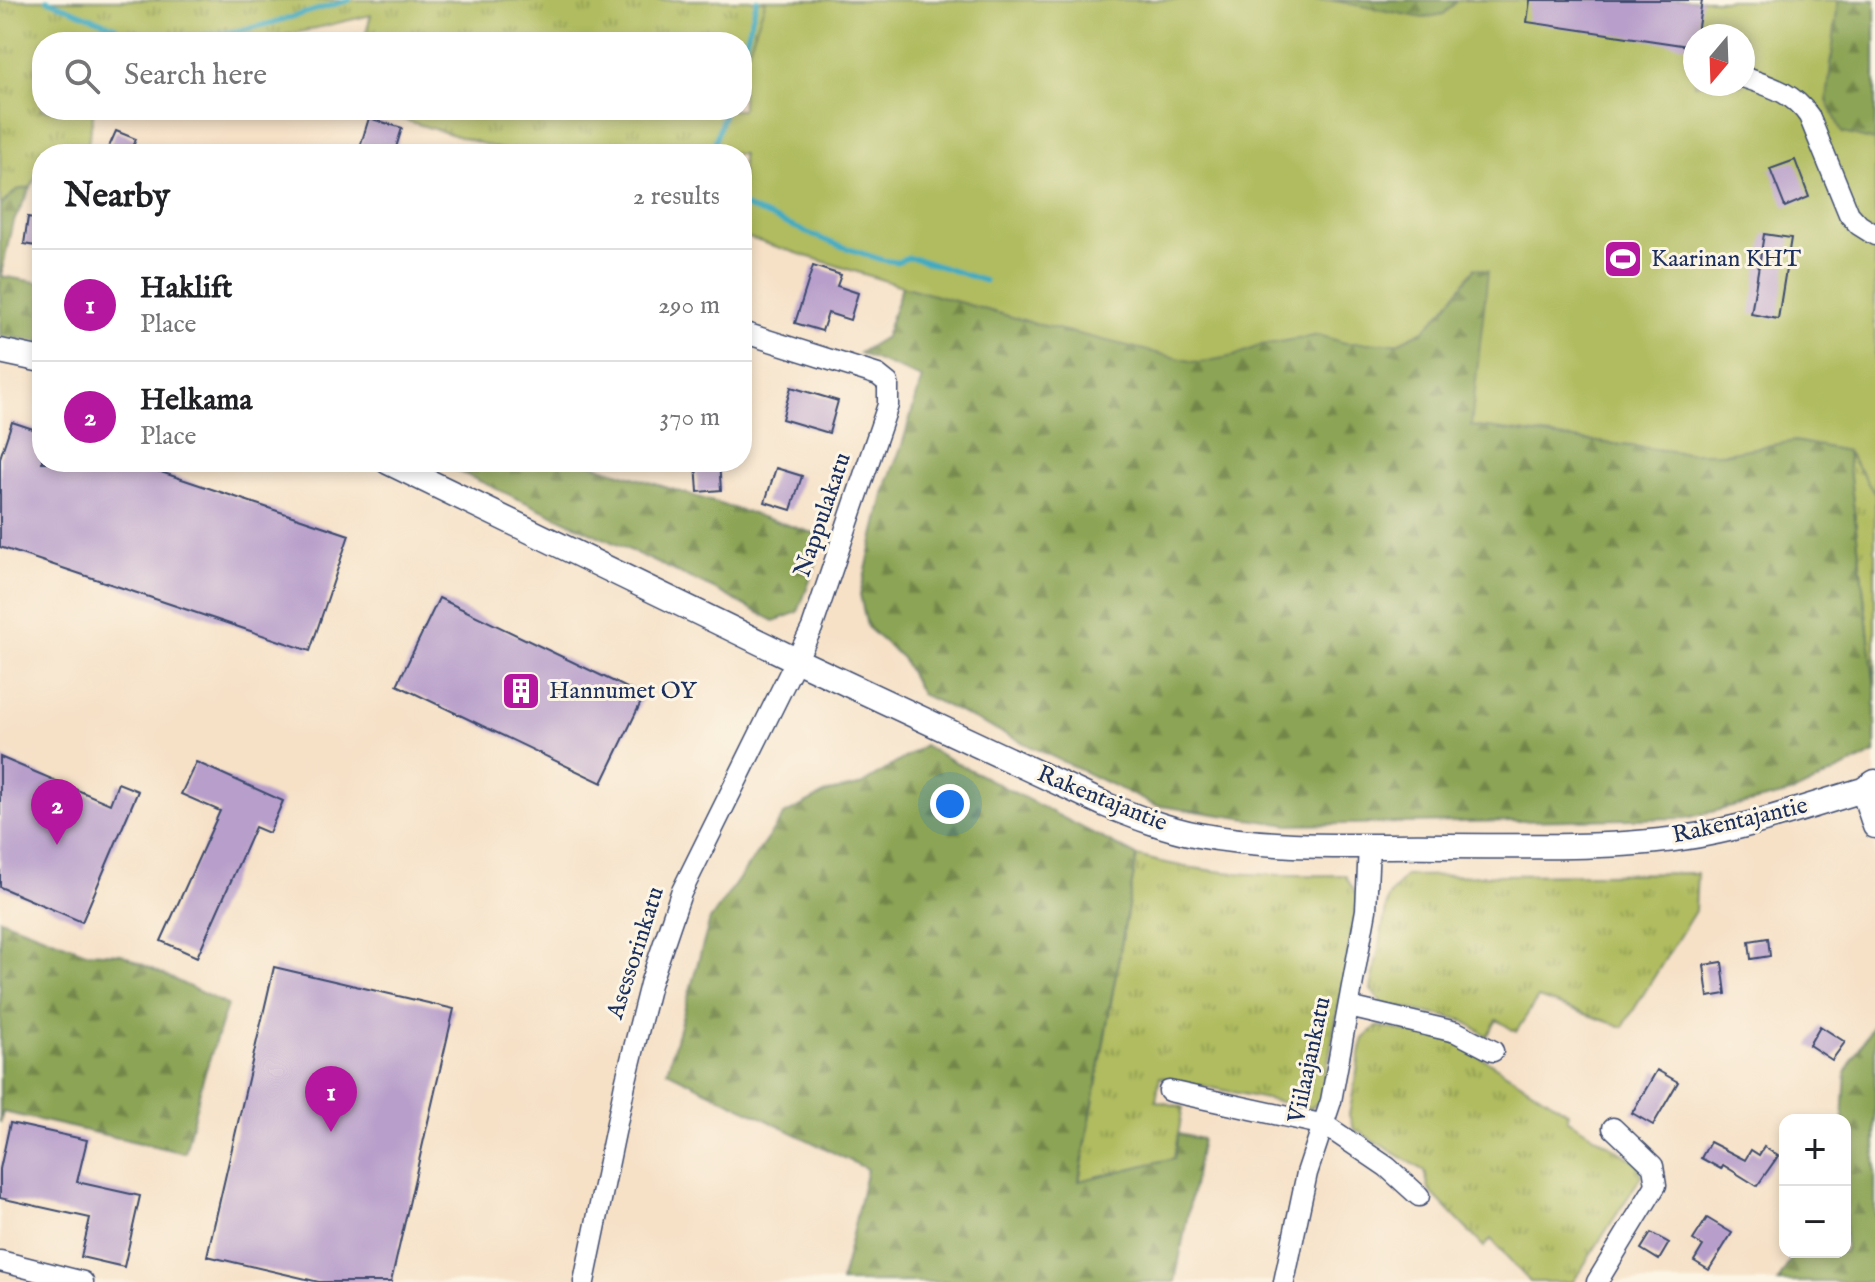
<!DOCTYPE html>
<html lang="en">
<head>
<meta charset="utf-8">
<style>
  :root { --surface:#fff; --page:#f2f2f2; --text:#202124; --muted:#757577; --line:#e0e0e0; --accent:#b5179e }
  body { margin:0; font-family:"IM FELL English",serif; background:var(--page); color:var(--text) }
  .controls { position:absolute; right:24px; bottom:24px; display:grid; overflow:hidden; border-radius:16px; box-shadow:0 4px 12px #0003 }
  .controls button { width:72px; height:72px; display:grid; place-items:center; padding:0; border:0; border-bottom:2px solid var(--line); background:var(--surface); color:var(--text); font:40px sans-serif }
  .compass { position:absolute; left:1683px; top:24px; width:72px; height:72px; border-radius:50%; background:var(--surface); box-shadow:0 4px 12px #0003; rotate:199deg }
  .you { position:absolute; left:950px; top:804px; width:28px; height:28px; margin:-20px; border:6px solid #fff; border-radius:50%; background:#1a73e8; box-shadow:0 0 0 12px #1a73e833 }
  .badge { display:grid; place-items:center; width:52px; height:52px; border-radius:50%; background:var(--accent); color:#fff; font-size:26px; font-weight:700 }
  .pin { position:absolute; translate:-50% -66px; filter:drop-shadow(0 2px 4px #0008) }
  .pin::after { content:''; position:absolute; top:42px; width:28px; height:24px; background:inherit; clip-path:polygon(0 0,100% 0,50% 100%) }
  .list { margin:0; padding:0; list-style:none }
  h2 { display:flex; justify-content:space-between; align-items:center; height:104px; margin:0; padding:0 32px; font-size:34px }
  h2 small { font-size:26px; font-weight:400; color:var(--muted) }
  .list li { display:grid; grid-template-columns:52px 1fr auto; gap:24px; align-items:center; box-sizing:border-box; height:112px; padding:0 32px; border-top:2px solid var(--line) }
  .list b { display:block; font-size:30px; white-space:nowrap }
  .list p { margin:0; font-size:26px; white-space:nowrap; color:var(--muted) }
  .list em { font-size:26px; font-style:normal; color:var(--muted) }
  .icon { flex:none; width:44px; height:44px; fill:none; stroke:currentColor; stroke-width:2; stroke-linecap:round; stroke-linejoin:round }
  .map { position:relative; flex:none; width:1875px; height:1282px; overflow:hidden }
  .search { position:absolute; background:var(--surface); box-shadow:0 4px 12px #0003; left:32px; top:32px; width:720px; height:88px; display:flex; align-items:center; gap:20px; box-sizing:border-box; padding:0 28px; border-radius:32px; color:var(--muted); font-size:30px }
  .panel { position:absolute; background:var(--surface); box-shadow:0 4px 12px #0003; left:32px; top:144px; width:720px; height:328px; border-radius:32px }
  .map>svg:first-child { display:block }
  .grass { fill:url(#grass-tufts); stroke:#66765e; stroke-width:2 }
  .forest { fill:url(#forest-firs); stroke:#546a5a; stroke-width:2 }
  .pitch { fill:#b0bc5e; stroke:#66765e; stroke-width:2; fill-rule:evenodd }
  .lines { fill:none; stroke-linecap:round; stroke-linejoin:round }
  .stream { stroke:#41aac0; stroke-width:5 }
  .building { fill:#b89fcb }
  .minor-casing { stroke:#3c4a6e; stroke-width:23 }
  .tertiary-casing { stroke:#3c4a6e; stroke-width:27 }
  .minor { stroke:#fff; stroke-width:20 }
  .tertiary { stroke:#fff; stroke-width:24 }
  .labels { text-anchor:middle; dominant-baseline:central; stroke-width:6; stroke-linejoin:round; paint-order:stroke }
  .poi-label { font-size:24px; fill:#1b2f5e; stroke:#fcf5e5; text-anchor:start }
  .street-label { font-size:24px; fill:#1b2f5e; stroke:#fcf5e5 }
</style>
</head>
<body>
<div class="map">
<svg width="1875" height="1282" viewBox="0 0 1875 1282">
  <defs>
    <pattern id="grass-tufts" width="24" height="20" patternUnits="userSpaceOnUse" patternTransform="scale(2)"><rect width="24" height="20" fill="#b0bc5e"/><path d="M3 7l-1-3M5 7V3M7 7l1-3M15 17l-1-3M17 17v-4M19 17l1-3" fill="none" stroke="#8e9951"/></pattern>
    <pattern id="forest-firs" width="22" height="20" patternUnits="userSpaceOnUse" patternTransform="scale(2)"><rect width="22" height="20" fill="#8ca455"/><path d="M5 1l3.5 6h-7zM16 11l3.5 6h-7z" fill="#72864a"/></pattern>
  </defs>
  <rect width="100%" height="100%" fill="#fcf5e5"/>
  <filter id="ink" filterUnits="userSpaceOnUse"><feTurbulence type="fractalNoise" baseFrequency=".0125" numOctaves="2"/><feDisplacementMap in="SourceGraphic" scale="16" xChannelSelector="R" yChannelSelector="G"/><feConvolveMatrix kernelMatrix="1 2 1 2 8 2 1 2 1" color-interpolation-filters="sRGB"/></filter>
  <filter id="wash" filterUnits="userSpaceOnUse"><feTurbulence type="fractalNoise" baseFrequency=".006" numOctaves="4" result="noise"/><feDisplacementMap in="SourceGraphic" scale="32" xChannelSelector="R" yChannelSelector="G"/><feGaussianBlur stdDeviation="1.8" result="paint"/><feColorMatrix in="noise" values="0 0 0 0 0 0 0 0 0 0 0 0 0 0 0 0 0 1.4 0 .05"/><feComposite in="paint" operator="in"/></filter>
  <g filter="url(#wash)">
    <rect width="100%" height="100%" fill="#f6e1c7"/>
    <!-- grass -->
    <path class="grass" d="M 0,0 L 1103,0 L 742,154 L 516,154 L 372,110 L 742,110 L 742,42 L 363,42 L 371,15 L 257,42 L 42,42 L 42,110 L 94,110 L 86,154 L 42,154 L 42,165 L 31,187 L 17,191 L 0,206 Z
      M 1847,451 L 1875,494 L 1875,689 Z
      M 1137,856 C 1208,876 1272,876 1345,875 L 1358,898 L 1321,1101 L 1310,1108 L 1160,1077 L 1156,1101 L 1183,1107 L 1174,1158 L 1079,1182 Z
      M 1697,873 L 1695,911 L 1623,1027 L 1538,998 L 1516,1032 L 1497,1020 L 1487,1036 L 1463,1020 L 1383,1004 L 1371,990 L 1388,898 L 1405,876 Z
      M 1377,1026 L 1454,1040 L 1569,1113 L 1567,1119 L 1638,1163 L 1642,1175 L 1573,1282 L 1530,1282 L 1491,1239 L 1484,1247 L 1429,1190 L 1425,1171 L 1354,1129 L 1349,1115 L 1363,1039 Z"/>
    <!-- forest -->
    <path class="forest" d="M 1330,0 L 1458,0 L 1444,14 L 1423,18 Z
      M 1838,0 L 1875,0 L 1875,141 L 1842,133 L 1827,100 Z
      M 31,187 L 12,225 L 1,276 L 42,283 L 42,342 L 0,336 L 0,206 L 17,190 Z
      M 1475,268 L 1489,271 L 1472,426 L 1687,453 L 1724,453 L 1795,441 L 1847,451 L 1875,689 L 1875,753 L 1795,792 L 1686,818 L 1289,825 L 1154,805 L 921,694 L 902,658 L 867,627 L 860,595 L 886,486 L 902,445 L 922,378 L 859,353 L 885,337 L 902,286 L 1041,325 L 1234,356 L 1260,345 L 1319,335 L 1345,343 L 1397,343 L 1424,330 L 1444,309 Z
      M 438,462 L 585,462 L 823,536 L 814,570 L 798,612 L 774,621 L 714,589 Z
      M 924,746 L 1137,856 L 1079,1181 L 1174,1158 L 1178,1134 L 1202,1139 L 1175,1282 L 841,1282 L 867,1169 L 667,1071 L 710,920 L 784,815 L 828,792 L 859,786 Z
      M 0,919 L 86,952 L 121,954 L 227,1005 L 202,1082 L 185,1153 L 3,1112 L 0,1123 Z
      M 1875,1021 L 1875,1282 L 1778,1282 L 1795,1252 L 1845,1252 L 1845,1120 L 1843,1120 L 1846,1071 Z"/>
    <!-- pitch -->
    <path class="pitch" d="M 766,0 L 1330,0 L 1423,18 L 1444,14 L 1458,0 L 1838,0 L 1827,100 L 1842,133 L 1875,141 L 1875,494 L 1847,451 L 1795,441 L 1724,453 L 1687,453 L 1471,426 L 1488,271 L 1475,268 L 1444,309 L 1424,330 L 1397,343 L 1345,343 L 1319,335 L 1261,345 L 1234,356 L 1198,363 L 1041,325 L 902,286 L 742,236 L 742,154 L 711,154 L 727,110 L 742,110 L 742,68 ZM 1695,36 L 1743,36 L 1743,84 L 1695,84 Z"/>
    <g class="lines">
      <!-- stream -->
      <path class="stream" d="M 47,0 L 116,27
        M 134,32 C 217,46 272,22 350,0
        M 742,55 L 757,0
        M 711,154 L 725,110
        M 742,205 L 837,245 L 883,260 L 897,262 L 908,258 L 917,259 L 985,281"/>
    </g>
    <g id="blocks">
      <!-- building -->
      <path class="building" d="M 1530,0 L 1702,0 L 1695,47 L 1527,22 Z
        M 369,118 L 402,128 L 394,154 L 358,154 Z
        M 116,131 L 136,139 L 130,154 L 119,154 L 108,149 Z
        M 1795,160 L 1809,197 L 1785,207 L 1770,169 Z
        M 28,217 L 42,220 L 42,247 L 24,244 Z
        M 1764,234 L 1791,238 L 1778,319 L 1751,314 Z
        M 813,266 L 841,275 L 837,286 L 858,293 L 850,320 L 828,313 L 822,331 L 795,323 Z
        M 791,387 L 838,401 L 829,433 L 782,419 Z
        M 12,422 L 42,432 L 42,462 L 131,462 L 349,535 L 310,651 L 0,547 L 0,458 Z
        M 696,462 L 719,462 L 721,490 L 698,492 Z
        M 776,468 L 802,476 L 791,510 L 765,502 Z
        M 439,598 L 644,696 L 602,783 L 397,685 Z
        M 0,757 L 110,804 L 118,783 L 138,791 L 82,922 L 0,887 Z
        M 196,762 L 283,801 L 269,833 L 255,827 L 197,957 L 161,941 L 220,811 L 181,794 Z
        M 1768,938 L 1770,956 L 1751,959 L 1749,941 Z
        M 1722,962 L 1726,994 L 1708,997 L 1704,965 Z
        M 274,967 L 454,1009 L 391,1282 L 319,1282 L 207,1256 Z
        M 1820,1026 L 1845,1042 L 1832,1060 L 1809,1045 Z
        M 1657,1070 L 1678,1082 L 1653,1125 L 1632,1113 Z
        M 10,1123 L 87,1140 L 77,1182 L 140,1196 L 124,1267 L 81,1257 L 90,1218 L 0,1198 L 0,1169 Z
        M 1710,1142 L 1745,1160 L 1751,1150 L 1759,1155 L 1764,1147 L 1778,1156 L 1757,1186 L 1723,1165 L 1721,1169 L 1701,1158 Z
        M 1707,1218 L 1732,1233 L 1709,1270 L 1694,1261 L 1703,1246 L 1693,1240 Z
        M 1651,1233 L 1669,1243 L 1659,1260 L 1641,1249 Z"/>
    </g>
  </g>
  <g filter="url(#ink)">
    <use href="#blocks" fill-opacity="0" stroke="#3c4a6e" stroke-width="2"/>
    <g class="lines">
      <!-- minor casing -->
      <g class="minor-casing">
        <path id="minor" d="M 1743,77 C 1769,86 1793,92 1809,116 L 1849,214 L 1859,225 L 1875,235
          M 1349,1007 L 1456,1032 L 1493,1051
          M 1169,1091 L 1325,1125 L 1387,1167 L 1419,1196
          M 0,1261 L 83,1282
          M 584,1282 L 625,1084 L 650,984 L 681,893 L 812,628 L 888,405 L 888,383 L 878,375 L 742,332
          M 1284,1282 L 1307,1173 L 1331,1101 L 1366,910 L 1369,845
          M 1597,1282 L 1656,1185 L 1653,1166 L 1613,1128"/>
      </g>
      <!-- tertiary casing -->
      <g class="tertiary-casing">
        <path id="tertiary" d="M 0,351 L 42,360
          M 388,462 L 796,660 L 1106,805 C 1136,817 1167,829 1198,835 C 1279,850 1364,845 1446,846 C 1521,846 1608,849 1682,838 C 1744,829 1803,808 1863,790 L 1875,782
          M 1863,790 L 1875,826"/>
      </g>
      <!-- minor -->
      <use href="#minor" class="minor"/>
      <!-- tertiary -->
      <use href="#tertiary" class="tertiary"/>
    </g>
  </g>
  <!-- icons -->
  <defs>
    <g id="stadium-square" transform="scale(2)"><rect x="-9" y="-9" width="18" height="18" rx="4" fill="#b5179e" stroke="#fcf5e5"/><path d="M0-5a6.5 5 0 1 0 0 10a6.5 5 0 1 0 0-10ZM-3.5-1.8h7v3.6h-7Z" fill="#fff"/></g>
    <g id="building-square" transform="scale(2)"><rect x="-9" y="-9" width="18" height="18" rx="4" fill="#b5179e" stroke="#fcf5e5"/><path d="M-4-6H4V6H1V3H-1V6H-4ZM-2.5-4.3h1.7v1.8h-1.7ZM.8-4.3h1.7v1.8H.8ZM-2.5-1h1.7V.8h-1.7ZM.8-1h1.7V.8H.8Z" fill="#fff"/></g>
  </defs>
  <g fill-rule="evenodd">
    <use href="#stadium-square" x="1623" y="259"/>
    <use href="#building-square" x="521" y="691"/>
  </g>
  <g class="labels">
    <!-- poi labels -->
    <g class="poi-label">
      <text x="1651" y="259">Kaarinan KHT</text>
      <text x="549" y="691">Hannumet OY</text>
    </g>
    <!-- street labels -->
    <g class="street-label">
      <text transform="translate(823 515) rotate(-71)">Nappulakatu</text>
      <text transform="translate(1102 799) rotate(22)">Rakentajantie</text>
      <text transform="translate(1740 821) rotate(-13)">Rakentajantie</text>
      <text transform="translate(636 953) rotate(-72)">Asessorinkatu</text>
      <text transform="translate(1310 1060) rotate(-78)">Viilaajankatu</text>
    </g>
  </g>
</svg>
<div class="controls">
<button>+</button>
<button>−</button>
</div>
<svg class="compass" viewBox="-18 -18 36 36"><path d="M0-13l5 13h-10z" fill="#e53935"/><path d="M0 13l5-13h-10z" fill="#757577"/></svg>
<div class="you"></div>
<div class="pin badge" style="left:331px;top:1132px">1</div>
<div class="pin badge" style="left:57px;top:845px">2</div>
<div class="search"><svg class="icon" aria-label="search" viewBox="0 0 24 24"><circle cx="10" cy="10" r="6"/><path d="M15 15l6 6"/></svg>Search here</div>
<section class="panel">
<h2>Nearby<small>2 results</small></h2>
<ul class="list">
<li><span class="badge">1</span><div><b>Haklift</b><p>Place</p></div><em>290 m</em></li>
<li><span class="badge">2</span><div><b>Helkama</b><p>Place</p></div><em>370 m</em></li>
</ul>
</section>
</div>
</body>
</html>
